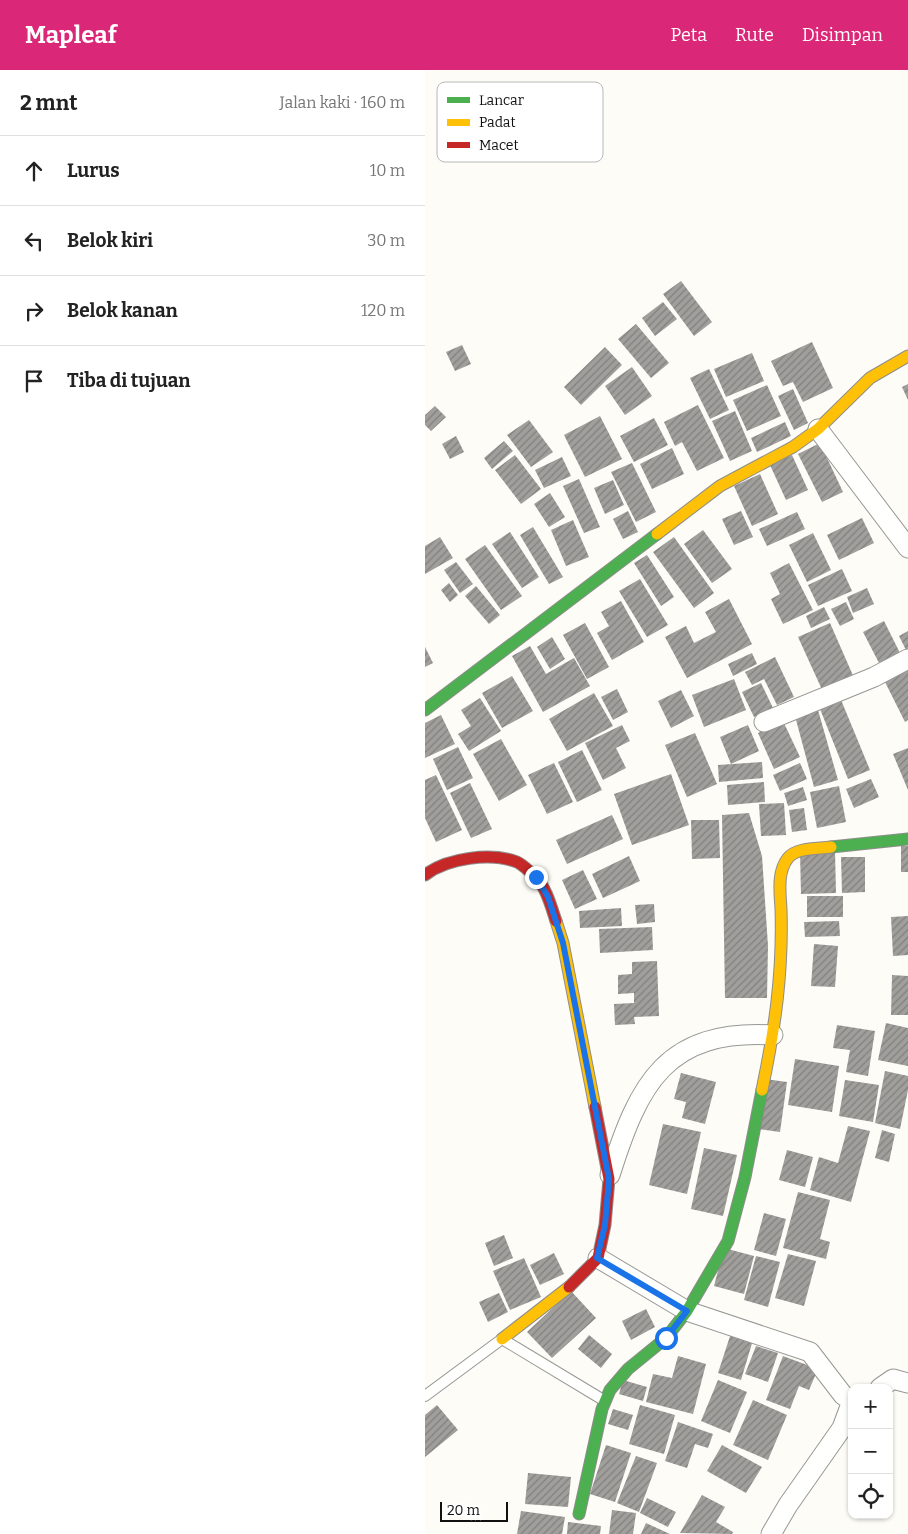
<!DOCTYPE html>
<html lang="id">
<head>
<meta charset="utf-8">
<style>
  :root { --surface:#fff; --page:#f2f2f2; --text:#222; --muted:#767676; --line:#e0e0e0; --accent:#db2777 }
  body { margin:0; font-family:Bitter,serif; background:var(--page); color:var(--text) }
  .controls { position:absolute; right:15px; bottom:15px; display:grid; overflow:hidden; border-radius:10px; box-shadow:0 1px 4px #0004 }
  .controls button { width:45px; height:45px; display:grid; place-items:center; padding:0; border:0; border-bottom:1px solid var(--line); background:var(--surface); color:var(--text); font:25px sans-serif }
  .scale { position:absolute; left:15px; bottom:12px; width:68px; box-sizing:border-box; padding-left:5px; border:2px solid #111; border-top:0; font-size:14px; line-height:18px; white-space:nowrap; color:#111; -webkit-text-stroke:4px #fff; paint-order:stroke }
  .stop { position:absolute; width:15px; height:15px; margin:-11px; border:4px solid #1a73e8; border-radius:50%; background:#fff }
  .stop.end { background:#1a73e8; border-color:#fff; box-shadow:0 1px 5px #0008 }
  .list { margin:0; padding:0; list-style:none }
  h2 { display:flex; justify-content:space-between; align-items:center; height:65px; margin:0; padding:0 20px; font-size:21px }
  h2 small { font-size:16px; font-weight:400; color:var(--muted) }
  .list li { display:grid; grid-template-columns:32px 1fr auto; gap:15px; align-items:center; box-sizing:border-box; height:70px; padding:0 20px; border-top:1px solid var(--line) }
  .list b { display:block; font-size:19px; white-space:nowrap }
  .list em { font-size:16px; font-style:normal; color:var(--muted) }
  .icon { flex:none; width:28px; height:28px; fill:none; stroke:currentColor; stroke-width:2; stroke-linecap:round; stroke-linejoin:round }
  .map { position:relative; flex:none; width:483px; height:1464px; overflow:hidden }
  header { display:flex; align-items:center; gap:30px; box-sizing:border-box; height:70px; padding:0 25px; background:var(--accent); color:#fff }
  header strong { font-size:24px }
  nav { display:flex; gap:28px; margin-inline-start:auto; font-size:18px }
  main { display:flex }
  aside { flex:1; background:var(--surface) }
  .map>svg:first-child { display:block }
  .building { fill:url(#building-hatch) }
  .lines { fill:none; stroke-linecap:round; stroke-linejoin:round }
  .lane-casing { stroke:#979795; stroke-width:12 }
  .street-casing { stroke:#979795; stroke-width:21 }
  .fast-casing { stroke:#8e8d8b; stroke-width:13 }
  .slow-casing { stroke:#8e8d8b; stroke-width:13 }
  .jam-casing { stroke:#8e8d8b; stroke-width:13 }
  .lane { stroke:#fffffe; stroke-width:10 }
  .street { stroke:#fffffe; stroke-width:19 }
  .fast { stroke:#4caf50; stroke-width:11 }
  .slow { stroke:#ffc107; stroke-width:11 }
  .jam { stroke:#c62828; stroke-width:11 }
  .route { stroke:#1a73e8; stroke-width:6 }
  .key { fill:#fff; stroke:#b8b8b8; stroke-width:1 }
  .key-label { font-size:14px; fill:#111 }
</style>
</head>
<body>
<header>
<strong>Mapleaf</strong>
<nav><a>Peta</a><a>Rute</a><a>Disimpan</a></nav>
</header>
<main>
<aside>
<h2>2 mnt<small>Jalan kaki · 160 m</small></h2>
<ul class="list">
<li><svg class="icon" aria-label="ahead" viewBox="0 0 24 24"><path d="M12 20V5M6 11l6-6 6 6"/></svg><div><b>Lurus</b></div><em>10 m</em></li>
<li><svg class="icon" aria-label="left" viewBox="0 0 24 24"><path d="M17 20v-9H6M10 6l-5 5 5 5"/></svg><div><b>Belok kiri</b></div><em>30 m</em></li>
<li><svg class="icon" aria-label="right" viewBox="0 0 24 24"><path d="M7 20v-9h11M14 6l5 5-5 5"/></svg><div><b>Belok kanan</b></div><em>120 m</em></li>
<li><svg class="icon" aria-label="arrive" viewBox="0 0 24 24"><path d="M6 21V4h12l-3 4 3 4H6"/></svg><div><b>Tiba di tujuan</b></div></li>
</ul>
</aside>
<div class="map">
<svg width="483" height="1464" viewBox="0 0 483 1464">
  <defs>
    <pattern id="building-hatch" width="6" height="6" patternUnits="userSpaceOnUse" patternTransform="scale(1.25)"><rect width="6" height="6" fill="#a19f9c"/><path d="M-1 1l2-2M0 6l6-6M5 7l2-2" fill="none" stroke="#82807e"/></pattern>
  </defs>
  <rect width="100%" height="100%" fill="#fdfcf7"/>
  <!-- building -->
  <path class="building" d="M 256,211 L 287,252 L 269,266 L 238,224 Z
    M 238,232 L 252,249 L 230,266 L 217,248 Z
    M 211,254 L 244,293 L 226,308 L 193,269 Z
    M 387,272 L 408,318 L 378,332 L 368,312 L 358,316 L 346,291 Z
    M 37,275 L 46,294 L 30,301 L 21,282 Z
    M 180,277 L 197,295 L 156,335 L 139,317 Z
    M 327,283 L 339,311 L 301,327 L 289,299 Z
    M 207,297 L 227,326 L 200,345 L 180,316 Z
    M 284,299 L 304,340 L 285,349 L 265,308 Z
    M 483,314 L 483,330 L 477,317 Z
    M 342,315 L 356,346 L 322,361 L 308,330 Z
    M 368,319 L 383,353 L 369,360 L 353,326 Z
    M 273,335 L 299,388 L 272,401 L 257,372 L 250,376 L 239,352 Z
    M 10,336 L 21,347 L 6,361 L 0,355 L 0,345 Z
    M 310,341 L 327,381 L 305,391 L 287,351 Z
    M 175,346 L 197,389 L 160,407 L 139,365 Z
    M 229,348 L 243,375 L 209,392 L 195,366 Z
    M 104,350 L 128,382 L 106,397 L 82,365 Z
    M 360,352 L 366,366 L 332,382 L 326,368 Z
    M 31,366 L 39,382 L 25,389 L 17,374 Z
    M 79,371 L 88,381 L 67,399 L 59,388 Z
    M 395,373 L 418,422 L 397,432 L 373,384 Z
    M 247,378 L 259,404 L 227,419 L 215,394 Z
    M 90,385 L 116,419 L 96,434 L 70,400 Z
    M 367,385 L 383,420 L 361,430 L 345,395 Z
    M 137,387 L 146,406 L 119,418 L 110,400 Z
    M 207,393 L 231,442 L 211,452 L 186,402 Z
    M 335,404 L 353,444 L 327,456 L 309,416 Z
    M 154,409 L 175,457 L 159,463 L 138,416 Z
    M 188,410 L 199,435 L 180,444 L 169,418 Z
    M 125,423 L 140,447 L 124,457 L 109,434 Z
    M 203,441 L 213,462 L 198,469 L 188,449 Z
    M 316,441 L 328,467 L 309,475 L 297,449 Z
    M 372,442 L 380,459 L 342,476 L 334,459 Z
    M 437,448 L 449,473 L 414,490 L 402,465 Z
    M 148,450 L 164,487 L 141,496 L 126,460 Z
    M 108,457 L 138,507 L 124,514 L 95,465 Z
    M 278,460 L 307,499 L 287,513 L 259,474 Z
    M 85,462 L 114,507 L 97,518 L 67,474 Z
    M 388,463 L 406,500 L 382,512 L 364,475 Z
    M 15,467 L 28,488 L 0,504 L 0,476 Z
    M 249,467 L 289,523 L 269,538 L 228,482 Z
    M 60,475 L 97,526 L 76,540 L 40,489 Z
    M 222,485 L 249,527 L 236,536 L 209,493 Z
    M 31,492 L 48,514 L 35,523 L 19,500 Z
    M 364,493 L 388,540 L 358,554 L 346,529 L 355,524 L 345,503 Z
    M 417,499 L 427,521 L 393,536 L 383,515 Z
    M 215,509 L 243,555 L 222,567 L 194,521 Z
    M 24,513 L 33,525 L 25,532 L 16,520 Z
    M 51,516 L 75,545 L 64,554 L 40,526 Z
    M 442,518 L 449,534 L 428,543 L 422,527 Z
    M 304,529 L 327,574 L 262,608 L 240,567 L 261,556 L 269,573 L 291,562 L 280,542 Z
    M 196,531 L 219,572 L 187,590 L 172,563 L 184,556 L 176,542 Z
    M 421,532 L 429,549 L 415,556 L 406,539 Z
    M 399,537 L 405,549 L 386,558 L 381,546 Z
    M 459,551 L 475,583 L 454,593 L 438,562 Z
    M 160,553 L 184,597 L 162,609 L 138,565 Z
    M 405,553 L 430,610 L 399,624 L 373,567 Z
    M 483,561 L 483,584 L 474,566 Z
    M 127,567 L 140,589 L 125,599 L 112,577 Z
    M 105,576 L 121,604 L 149,588 L 165,616 L 118,642 L 87,586 Z
    M 0,577 L 8,593 L 0,597 Z
    M 327,583 L 332,594 L 308,606 L 303,594 Z
    M 350,587 L 369,627 L 352,635 L 339,609 L 327,615 L 320,602 Z
    M 483,598 L 483,650 L 480,652 L 459,610 Z
    M 87,606 L 108,641 L 77,658 L 57,623 Z
    M 309,609 L 321,640 L 279,657 L 267,625 Z
    M 336,613 L 348,638 L 329,647 L 317,622 Z
    M 192,619 L 203,642 L 188,650 L 176,627 Z
    M 256,620 L 269,646 L 246,658 L 233,631 Z
    M 169,623 L 188,656 L 142,681 L 124,649 Z
    M 414,625 L 445,700 L 423,709 L 393,634 Z
    M 55,628 L 76,661 L 44,681 L 33,664 L 46,656 L 36,640 Z
    M 393,640 L 413,710 L 389,717 L 370,646 Z
    M 16,645 L 30,674 L 0,688 L 0,653 Z
    M 358,651 L 375,687 L 349,699 L 333,663 Z
    M 197,655 L 205,671 L 191,678 L 201,698 L 178,710 L 160,673 Z
    M 323,655 L 334,681 L 306,694 L 295,667 Z
    M 270,663 L 292,714 L 262,727 L 240,675 Z
    M 76,669 L 102,715 L 74,731 L 48,684 Z
    M 33,677 L 48,708 L 22,720 L 8,689 Z
    M 483,678 L 483,720 L 468,684 Z
    M 157,680 L 177,720 L 152,732 L 133,692 Z
    M 337,692 L 338,708 L 294,712 L 293,695 Z
    M 129,693 L 148,732 L 122,744 L 103,705 Z
    M 375,693 L 382,709 L 355,721 L 348,705 Z
    M 246,704 L 264,755 L 207,775 L 189,724 Z
    M 11,705 L 37,760 L 11,772 L 0,748 L 0,710 Z
    M 446,709 L 454,727 L 429,738 L 421,719 Z
    M 339,712 L 340,732 L 303,735 L 302,715 Z
    M 45,713 L 67,759 L 46,768 L 25,723 Z
    M 414,716 L 421,752 L 392,758 L 385,722 Z
    M 378,717 L 382,730 L 363,736 L 359,723 Z
    M 359,733 L 361,765 L 336,766 L 334,734 Z
    M 379,738 L 382,760 L 367,762 L 364,740 Z
    M 324,743 L 337,786 L 343,876 L 342,928 L 300,928 L 297,745 Z
    M 187,745 L 198,769 L 142,794 L 131,770 Z
    M 266,750 L 294,750 L 295,788 L 267,789 Z
    M 476,776 L 483,776 L 483,802 L 476,802 Z
    M 410,781 L 411,823 L 376,824 L 375,782 Z
    M 204,786 L 215,811 L 178,828 L 167,804 Z
    M 416,787 L 440,787 L 440,822 L 417,823 Z
    M 158,800 L 172,829 L 150,839 L 137,810 Z
    M 382,826 L 418,826 L 418,847 L 382,847 Z
    M 229,834 L 230,852 L 212,854 L 210,835 Z
    M 196,838 L 197,856 L 155,858 L 154,841 Z
    M 483,846 L 483,885 L 468,886 L 466,847 Z
    M 414,851 L 415,866 L 380,867 L 379,852 Z
    M 227,857 L 228,880 L 175,883 L 174,859 Z
    M 389,874 L 413,876 L 410,917 L 386,916 Z
    M 232,891 L 234,946 L 209,947 L 210,954 L 190,955 L 189,934 L 209,933 L 209,923 L 193,924 L 193,905 L 207,904 L 207,892 Z
    M 467,905 L 483,906 L 483,945 L 466,945 Z
    M 461,953 L 483,958 L 483,996 L 453,990 Z
    M 412,955 L 450,961 L 443,1006 L 421,1002 L 425,980 L 408,978 Z
    M 370,989 L 414,996 L 407,1042 L 363,1035 Z
    M 460,1001 L 483,1006 L 483,1020 L 475,1059 L 450,1053 Z
    M 256,1003 L 291,1012 L 280,1054 L 257,1048 L 261,1032 L 249,1029 Z
    M 340,1009 L 362,1012 L 355,1062 L 333,1059 Z
    M 420,1010 L 454,1015 L 448,1052 L 414,1046 Z
    M 238,1054 L 276,1062 L 262,1124 L 224,1115 Z
    M 423,1056 L 445,1061 L 426,1132 L 385,1120 L 394,1087 L 413,1093 Z
    M 457,1060 L 470,1064 L 464,1092 L 450,1088 Z
    M 279,1078 L 312,1085 L 298,1146 L 266,1139 Z
    M 362,1080 L 388,1087 L 380,1117 L 354,1110 Z
    M 373,1122 L 405,1130 L 395,1169 L 405,1172 L 401,1189 L 358,1178 Z
    M 339,1143 L 361,1149 L 351,1186 L 329,1180 Z
    M 79,1165 L 88,1188 L 69,1196 L 60,1173 Z
    M 299,1178 L 329,1186 L 319,1224 L 289,1216 Z
    M 129,1183 L 139,1204 L 115,1215 L 105,1195 Z
    M 363,1184 L 391,1191 L 379,1236 L 350,1228 Z
    M 331,1186 L 355,1192 L 343,1237 L 319,1230 Z
    M 99,1188 L 116,1227 L 85,1240 L 68,1201 Z
    M 146,1221 L 171,1248 L 127,1288 L 102,1262 Z
    M 74,1223 L 83,1242 L 63,1252 L 54,1232 Z
    M 221,1239 L 230,1257 L 206,1270 L 197,1251 Z
    M 306,1263 L 328,1270 L 316,1310 L 293,1303 Z
    M 164,1265 L 187,1284 L 176,1298 L 153,1279 Z
    M 331,1276 L 353,1283 L 343,1312 L 320,1304 Z
    M 253,1286 L 281,1294 L 268,1344 L 221,1332 L 228,1304 L 247,1308 Z
    M 358,1286 L 393,1299 L 384,1320 L 374,1316 L 365,1339 L 341,1330 Z
    M 198,1310 L 222,1317 L 218,1331 L 194,1324 Z
    M 293,1310 L 322,1322 L 305,1363 L 276,1351 Z
    M 328,1330 L 362,1345 L 343,1390 L 308,1375 Z
    M 12,1335 L 33,1360 L 0,1387 L 0,1345 Z
    M 215,1335 L 250,1345 L 239,1384 L 204,1374 Z
    M 188,1339 L 208,1345 L 203,1360 L 183,1354 Z
    M 253,1352 L 288,1364 L 283,1378 L 270,1374 L 262,1398 L 240,1391 Z
    M 181,1375 L 206,1383 L 190,1432 L 165,1424 Z
    M 297,1375 L 337,1397 L 321,1423 L 282,1401 Z
    M 211,1386 L 232,1393 L 214,1442 L 192,1433 Z
    M 103,1403 L 146,1407 L 143,1437 L 100,1434 Z
    M 277,1425 L 300,1437 L 291,1452 L 308,1462 L 307,1464 L 255,1463 Z
    M 222,1428 L 251,1442 L 243,1457 L 215,1443 Z
    M 187,1440 L 211,1443 L 208,1464 L 184,1464 Z
    M 96,1441 L 140,1447 L 137,1464 L 92,1464 Z
    M 143,1452 L 176,1456 L 175,1464 L 142,1464 Z
    M 221,1453 L 245,1464 L 216,1464 Z"/>
  <g class="lines">
    <!-- lane casing -->
    <g class="lane-casing">
      <path id="lane" d="M 0,1326 L 77,1269 L 180,1331"/>
    </g>
    <!-- street casing -->
    <g class="street-casing">
      <path id="street" d="M 393,359 L 483,478
        M 339,652 L 449,607 L 483,589
        M 185,1105 C 214,1013 241,959 348,965
        M 173,1188 L 262,1241 L 385,1282 L 418,1325 L 427,1331
        M 455,1318 L 468,1309 L 483,1313
        M 346,1464 L 363,1435 L 417,1358 L 427,1331"/>
    </g>
    <!-- fast casing -->
    <g class="fast-casing">
      <path id="fast" d="M 0,640 L 232,464
        M 406,777 L 483,769
        M 154,1444 L 177,1339 L 185,1320 L 203,1299 L 241,1268 L 262,1241 L 303,1171 L 320,1107 L 337,1020"/>
    </g>
    <!-- slow casing -->
    <g class="slow-casing">
      <path id="slow" d="M 232,464 L 295,416 L 368,377 L 393,359 L 445,308 L 483,286
        M 131,851 L 138,873 L 170,1037
        M 337,1020 C 350,958 358,903 356,839 C 355,822 352,802 363,788 C 372,777 393,779 406,777
        M 77,1269 L 144,1217"/>
    </g>
    <!-- jam casing -->
    <g class="jam-casing">
      <path id="jam" d="M 0,805 C 22,788 66,782 92,792 C 97,794 105,802 110,806 C 121,817 126,836 131,851
        M 144,1217 L 173,1188 L 180,1155 L 184,1109 L 170,1037"/>
    </g>
    <!-- lane -->
    <use href="#lane" class="lane"/>
    <!-- street -->
    <use href="#street" class="street"/>
    <!-- fast -->
    <use href="#fast" class="fast"/>
    <!-- slow -->
    <use href="#slow" class="slow"/>
    <!-- jam -->
    <use href="#jam" class="jam"/>
  </g>
  <g class="lines">
    <!-- route -->
    <path class="route" d="M 111,807 L 123,827 L 138,873 L 184,1109 L 180,1155 L 172,1188 L 262,1241 L 241,1268"/>
  </g>
  <!-- legend -->
  <rect x="12" y="12" width="166" height="80" rx="8" class="key"/>
  <rect x="22" y="27" width="23" height="6" fill="#4caf50"/>
  <rect x="22" y="49" width="23" height="7" fill="#ffc107"/>
  <rect x="22" y="72" width="23" height="6" fill="#c62828"/>
  <g class="key-label">
    <text x="54" y="35">Lancar</text>
    <text x="54" y="57">Padat</text>
    <text x="54" y="80">Macet</text>
  </g>
</svg>
<div class="controls">
<button>+</button>
<button>−</button>
<button><svg class="icon" aria-label="locate" viewBox="0 0 24 24"><circle cx="12" cy="12" r="6"/><path d="M12 2v4M12 18v4M2 12h4M18 12h4"/></svg></button>
</div>
<div class="scale">20 m</div>
<div class="stop" style="left:241px;top:1268px"></div>
<div class="stop end" style="left:111px;top:807px"></div>
</div>
</main>
</body>
</html>
